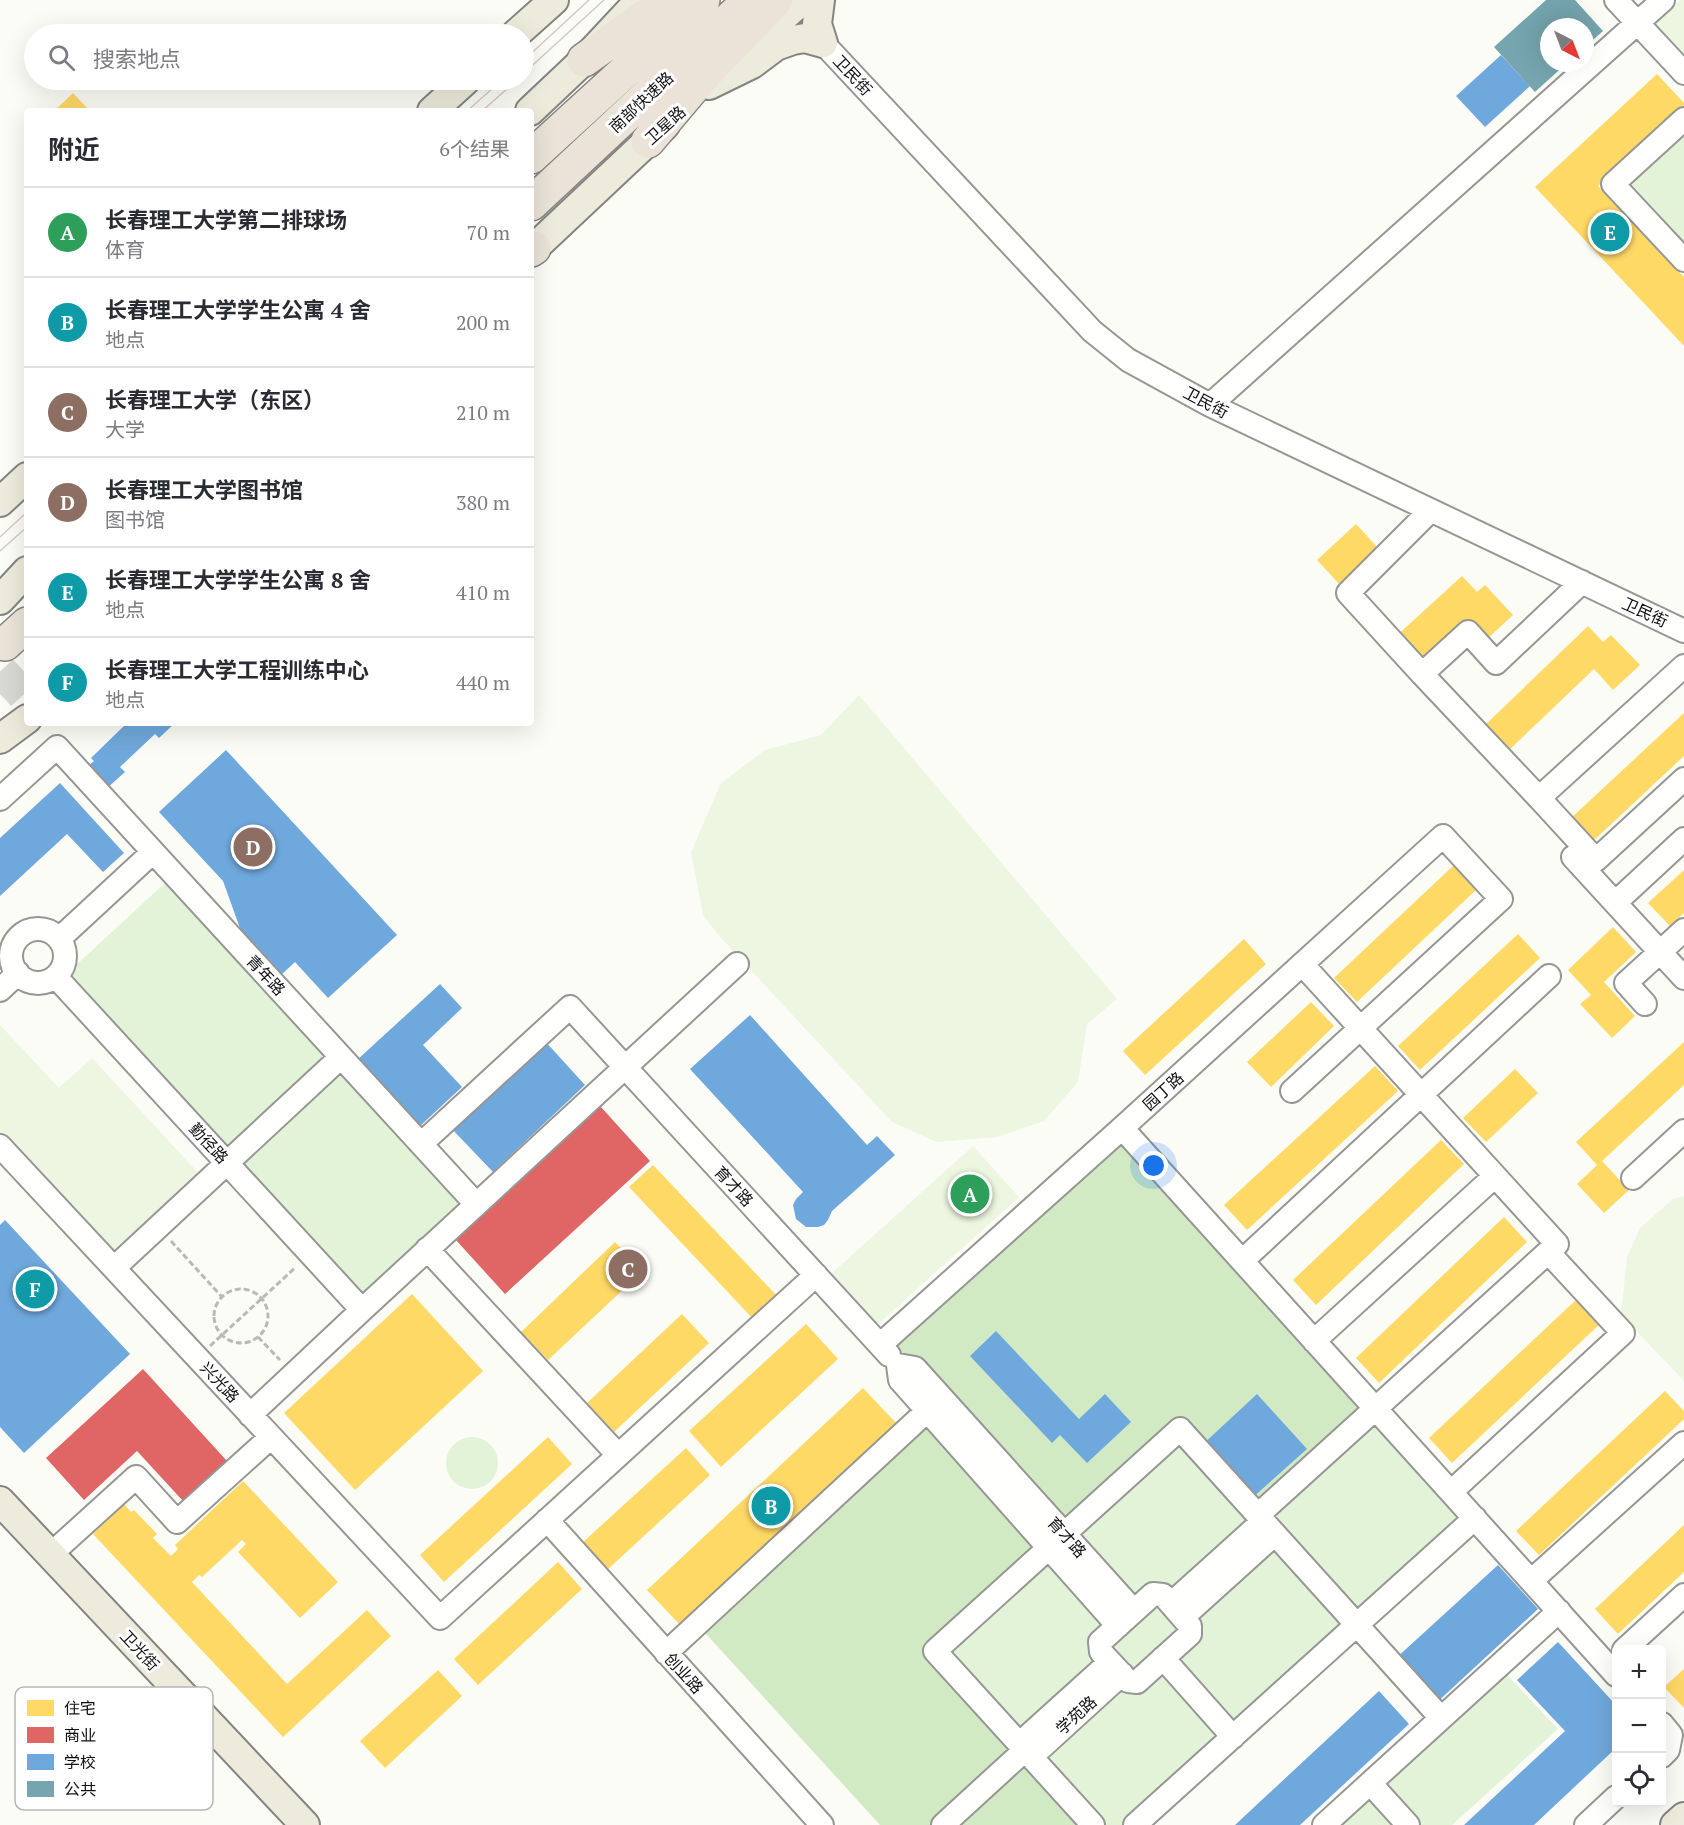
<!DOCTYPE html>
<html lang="zh">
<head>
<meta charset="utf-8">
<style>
  :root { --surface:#fff; --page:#f2f2f3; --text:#2b2b33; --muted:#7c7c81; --line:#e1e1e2; --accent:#d93025 }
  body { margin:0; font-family:"PT Serif","Noto Sans SC",serif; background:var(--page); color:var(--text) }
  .controls { position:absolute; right:18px; bottom:18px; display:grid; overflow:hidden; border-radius:6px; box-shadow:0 6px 24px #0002 }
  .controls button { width:54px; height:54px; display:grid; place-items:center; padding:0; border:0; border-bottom:2px solid var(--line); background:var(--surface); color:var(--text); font:30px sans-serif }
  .compass { position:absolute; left:1540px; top:18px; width:54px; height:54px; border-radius:50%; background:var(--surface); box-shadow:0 6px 24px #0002; rotate:138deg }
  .you { position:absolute; left:1154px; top:1166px; width:21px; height:21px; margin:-15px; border:4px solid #fff; border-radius:50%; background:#1a73e8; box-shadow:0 0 0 9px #1a73e833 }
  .badge { display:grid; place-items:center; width:39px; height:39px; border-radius:50%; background:var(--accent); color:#fff; font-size:20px; font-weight:700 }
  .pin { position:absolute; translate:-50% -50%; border:3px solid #fff; box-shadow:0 2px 6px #0006 }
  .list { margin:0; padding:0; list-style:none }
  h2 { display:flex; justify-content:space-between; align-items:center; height:78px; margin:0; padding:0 24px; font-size:26px }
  h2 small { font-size:20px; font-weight:400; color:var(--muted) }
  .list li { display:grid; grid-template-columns:39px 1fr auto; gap:18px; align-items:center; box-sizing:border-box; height:90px; padding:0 24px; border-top:2px solid var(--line) }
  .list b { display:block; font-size:22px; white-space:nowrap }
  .list p { margin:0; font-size:20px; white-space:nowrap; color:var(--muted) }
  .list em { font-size:20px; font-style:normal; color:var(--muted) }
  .icon { flex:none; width:33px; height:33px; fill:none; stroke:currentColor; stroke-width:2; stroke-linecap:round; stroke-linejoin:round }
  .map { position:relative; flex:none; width:1684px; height:1825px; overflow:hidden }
  .search { position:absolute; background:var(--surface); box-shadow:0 6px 24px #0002; left:24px; top:24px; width:510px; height:66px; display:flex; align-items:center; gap:15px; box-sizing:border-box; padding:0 21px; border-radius:33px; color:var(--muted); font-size:22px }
  .panel { position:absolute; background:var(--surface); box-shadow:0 6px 24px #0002; left:24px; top:108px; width:510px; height:618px; border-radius:6px }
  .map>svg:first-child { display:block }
  .green { fill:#e2f3d7 }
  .forest { fill:#d1eac4 }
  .pitch { fill:#edf6e0 }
  .homes { fill:#ffd966 }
  .shops { fill:#e06666 }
  .schools { fill:#6fa8dc }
  .public { fill:#76a5af }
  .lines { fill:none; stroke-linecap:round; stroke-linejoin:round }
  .highway-tunnel { stroke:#d9d9d4; stroke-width:33; stroke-dasharray:33 16; stroke-linecap:butt }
  .minor-casing { stroke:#969694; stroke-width:26 }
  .major-casing { stroke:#848481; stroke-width:32 }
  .highway-casing { stroke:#848481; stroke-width:36 }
  .path { stroke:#b9b9b8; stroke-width:3; stroke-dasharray:6 3; stroke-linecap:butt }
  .minor { stroke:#fffffe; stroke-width:22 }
  .major { stroke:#edebdb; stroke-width:28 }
  .highway { stroke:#ebe3d7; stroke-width:33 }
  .tram { stroke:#d9c8c5; stroke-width:1.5 }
  .labels { text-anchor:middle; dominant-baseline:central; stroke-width:6; stroke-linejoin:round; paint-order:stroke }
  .street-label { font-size:16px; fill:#101010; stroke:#fff }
  .key { fill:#fff; stroke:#b7b7b7; stroke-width:1.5 }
  .key-label { font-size:16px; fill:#101010 }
</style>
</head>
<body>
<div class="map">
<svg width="1684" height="1825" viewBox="0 0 1684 1825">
  <rect width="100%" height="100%" fill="#fcfcf7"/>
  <!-- green -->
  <path class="green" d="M 1684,136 L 1684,241 L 1631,184 Z
    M 166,882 L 462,1202 L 357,1298 L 62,978 Z
    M 1375,1408 L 1475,1518 L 1135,1825 L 1093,1825 L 935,1651 L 1180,1429 Z
    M446 1463a26 26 0 1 1 52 0a26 26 0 1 1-52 0Z
    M 1499,1666 L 1558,1729 L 1452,1825 L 1324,1825 Z"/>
  <!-- forest -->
  <path class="forest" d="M 1122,1128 L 1375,1408 L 1258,1515 L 1181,1429 L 935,1651 L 1093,1825 L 880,1825 L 697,1624 L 927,1411 L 880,1345 Z"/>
  <!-- pitch -->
  <path class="pitch" d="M 1680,0 L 1684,0 L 1684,59 L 1652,25 Z
    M 859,695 L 1117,999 L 1087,1024 L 1078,1082 L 1044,1121 L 997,1137 L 937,1142 L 892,1122 L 721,938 L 703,915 L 691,852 L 721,783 L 765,750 L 821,735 Z
    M 0,1025 L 59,1088 L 92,1058 L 202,1177 L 113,1260 L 0,1137 Z
    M 973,1146 L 1019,1197 L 878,1324 L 832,1273 Z
    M 1684,1196 L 1684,1381 L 1621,1315 L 1627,1257 L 1640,1228 L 1673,1199 Z"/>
  <!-- homes -->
  <path class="homes" d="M 1657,74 L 1684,103 L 1684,105 L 1598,186 L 1684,277 L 1684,346 L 1535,187 Z
    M 73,93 L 90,111 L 54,111 Z
    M 1356,524 L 1379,549 L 1340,585 L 1317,560 Z
    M 1462,576 L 1477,592 L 1485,585 L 1513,615 L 1486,640 L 1467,619 L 1416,665 L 1393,639 Z
    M 1588,626 L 1603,642 L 1611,635 L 1640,665 L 1613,690 L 1594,669 L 1506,753 L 1482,728 Z
    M 1684,713 L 1684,756 L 1591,843 L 1569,820 Z
    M 1454,865 L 1477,889 L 1357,1002 L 1334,978 Z
    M 1684,870 L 1684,913 L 1670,926 L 1648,903 Z
    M 1613,927 L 1636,952 L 1604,982 L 1635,1016 L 1612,1038 L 1580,1004 L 1591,995 L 1568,970 Z
    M 1518,934 L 1540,958 L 1420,1070 L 1398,1046 Z
    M 1244,939 L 1266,964 L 1145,1075 L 1123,1051 Z
    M 1311,1002 L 1334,1026 L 1271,1087 L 1247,1062 Z
    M 1684,1042 L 1684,1085 L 1602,1161 L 1629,1190 L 1604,1213 L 1577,1184 L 1597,1165 L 1576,1142 Z
    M 1375,1066 L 1398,1091 L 1247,1230 L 1224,1205 Z
    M 1515,1069 L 1538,1093 L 1486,1142 L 1463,1118 Z
    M 1441,1140 L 1464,1164 L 1316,1305 L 1293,1280 Z
    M 653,1165 L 779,1298 L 755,1321 L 629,1187 Z
    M 1504,1217 L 1527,1242 L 1379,1383 L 1356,1358 Z
    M 615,1242 L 643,1271 L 548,1360 L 521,1332 Z
    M 412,1294 L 483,1371 L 355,1490 L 284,1413 Z
    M 1578,1298 L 1601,1323 L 1452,1463 L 1429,1438 Z
    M 682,1314 L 709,1343 L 614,1432 L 587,1403 Z
    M 806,1324 L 838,1359 L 721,1467 L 689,1431 Z
    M 863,1388 L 896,1423 L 680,1625 L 647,1590 Z
    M 1665,1391 L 1684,1411 L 1684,1419 L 1539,1555 L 1516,1531 Z
    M 548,1437 L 572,1464 L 444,1582 L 420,1555 Z
    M 686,1448 L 710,1475 L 606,1571 L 581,1544 Z
    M 243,1481 L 338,1582 L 300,1618 L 238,1552 L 246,1544 L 242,1540 L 202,1577 L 199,1575 L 192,1582 L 287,1684 L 367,1610 L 391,1636 L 283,1737 L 93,1534 L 124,1504 L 131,1512 L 134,1510 L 157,1534 L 153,1538 L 171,1556 L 178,1549 L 175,1545 Z
    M 1684,1525 L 1684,1572 L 1618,1634 L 1595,1609 Z
    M 558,1562 L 582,1589 L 478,1685 L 454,1659 Z
    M 1684,1669 L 1684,1708 L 1664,1687 Z
    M 438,1670 L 462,1696 L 385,1768 L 360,1741 Z"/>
  <!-- shops -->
  <path class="shops" d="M 600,1106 L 650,1161 L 505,1294 L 455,1239 Z
    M 143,1369 L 227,1461 L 183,1501 L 137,1451 L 84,1500 L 46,1458 Z"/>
  <!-- schools -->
  <path class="schools" d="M 1501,55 L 1530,86 L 1485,127 L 1456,96 Z
    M 127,723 L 175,723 L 159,738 L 155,734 L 120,767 L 125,772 L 106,789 L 86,768 L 94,761 L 91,758 Z
    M 226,750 L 397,935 L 328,998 L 295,962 L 281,975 L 241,931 L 223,881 L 159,812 Z
    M 60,783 L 124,853 L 103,872 L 67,834 L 0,896 L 0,838 Z
    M 440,984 L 462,1008 L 423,1045 L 462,1087 L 419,1127 L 357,1060 Z
    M 750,1015 L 867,1145 L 877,1136 L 895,1155 L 832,1211 L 828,1220 L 824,1225 L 818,1227 L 806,1227 L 796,1219 L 793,1205 L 796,1199 L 803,1192 L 690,1069 Z
    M 544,1040 L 585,1085 L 493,1172 L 451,1128 Z
    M 5,1220 L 130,1354 L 24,1453 L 0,1427 L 0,1225 Z
    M 996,1331 L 1079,1419 L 1105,1394 L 1131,1422 L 1087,1463 L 1060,1435 L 1052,1443 L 970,1356 Z
    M 1257,1394 L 1307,1449 L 1250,1500 L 1201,1446 Z
    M 1498,1565 L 1538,1609 L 1434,1705 L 1394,1660 Z
    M 1558,1642 L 1616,1705 L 1616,1748 L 1534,1825 L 1464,1825 L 1565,1731 L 1517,1680 Z
    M 1379,1691 L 1409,1724 L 1300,1825 L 1235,1825 Z"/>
  <!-- public -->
  <path class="public" d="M 1546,0 L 1575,0 L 1603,31 L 1585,47 L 1585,27 L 1549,27 L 1549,63 L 1567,63 L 1535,92 L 1494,47 Z"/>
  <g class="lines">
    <!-- highway-tunnel -->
    <path class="highway-tunnel" d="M 0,694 L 27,669"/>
    <!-- minor casing -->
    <g class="minor-casing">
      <path id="minor" d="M 1616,0 L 1684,73
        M 823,43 L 1092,331 L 1128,360 L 1210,405 L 1684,631
        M 1684,119 L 1613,184 L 1684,260
        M 1210,405 L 1663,0
        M 1430,511 L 1348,593 L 1422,674 L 1468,632 L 1496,663 L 1582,582
        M 1684,666 L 1539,798 L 1596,860 L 1684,779
        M 1422,674 L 1539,798
        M 0,799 L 57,747 L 476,1204
        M 1573,857 L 1684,978
        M 1615,903 L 1684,839
        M11 956a27 27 0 1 1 54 0a27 27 0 1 1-54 0Z
        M 59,939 L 153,852
        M 56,977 L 362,1310
        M 0,990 L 18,973
        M 1645,1004 L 1626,983 L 1684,930
        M 1122,1128 L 1616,1675
        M 421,1144 L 570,1007 L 889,1355
        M 0,1146 L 440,1618 L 816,1275
        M 1633,1178 L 1684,1131
        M 427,1249 L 618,1455
        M 1242,1261 L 1549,976
        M 114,1268 L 341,1057
        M 1314,1341 L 1495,1176
        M 880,1345 L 1122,1128 L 1443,836 L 1501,899 L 1292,1091
        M 250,1415 L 362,1310 L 737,964
        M 1451,1492 L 1623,1333 L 1548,1252
        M 1258,1515 L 1557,1244 L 1302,964
        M 547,1520 L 822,1825
        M 51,1554 L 136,1477 L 177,1522 L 271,1437
        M 1531,1581 L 1684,1443
        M 1153,1594 L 1163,1595 L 1190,1626 L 1190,1634 L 1137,1682 L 1128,1681 L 1101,1652 L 1100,1642 Z
        M 1171,1604 L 1263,1521
        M 1183,1617 L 1275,1534
        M 1118,1626 L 900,1380 L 898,1365 L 915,1368 L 1134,1611
        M 1624,1650 L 1684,1595
        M 666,1653 L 927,1411
        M 1163,1658 L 1233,1737
        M 1662,1724 L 1671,1735 L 1668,1750 L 1662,1756
        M 1019,1744 L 1110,1662
        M 1031,1757 L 1122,1674
        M 1370,1783 L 1408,1825
        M 943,1825 L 1025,1750
        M 1093,1825 L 935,1651 L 1180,1429 L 1441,1718
        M 1135,1825 L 1475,1518
        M 1324,1825 L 1559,1611
        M 1586,1825 L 1616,1797"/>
    </g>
    <!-- major casing -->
    <g class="major-casing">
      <path id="major" d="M 820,0 L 817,24 L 823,43
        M 516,34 L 554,0
        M 750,47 L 802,0
        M 709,85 L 752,64 L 776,46 L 793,40 L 805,38 L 823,43
        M 432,111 L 466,80
        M 530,111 L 584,60 L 640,0
        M 531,251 L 665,125
        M 0,502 L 27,477
        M 0,600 L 27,571
        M 0,739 L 27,719
        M 0,1501 L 305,1825
        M 1675,1825 L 1684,1817"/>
    </g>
    <!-- highway casing -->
    <g class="highway-casing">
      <path id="highway" d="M 584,60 L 668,0
        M 648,141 L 702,77 L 776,0
        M 531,157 L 703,0
        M 531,204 L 750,0
        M 531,250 L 534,248
        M 5,644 L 27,624"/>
    </g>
    <!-- path -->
    <path class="path" d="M 171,1241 L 222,1297
      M214 1316a27 27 0 1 1 54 0a27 27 0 1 1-54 0Z
      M 258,1337 L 280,1360
      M 210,1346 L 296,1267"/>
    <!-- minor -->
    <use href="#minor" class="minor"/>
    <!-- major -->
    <use href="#major" class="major"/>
    <!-- highway -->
    <use href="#highway" class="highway"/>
    <!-- tram -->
    <path class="tram" d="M 524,60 L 589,0
      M 524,73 L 604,0
      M 467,111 L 502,80
      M 482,111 L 517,80
      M 0,537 L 27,512
      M 0,551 L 27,527"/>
  </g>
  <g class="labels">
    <!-- street labels -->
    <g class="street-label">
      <text transform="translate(853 75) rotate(47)">卫民街</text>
      <text transform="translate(641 102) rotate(-43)">南部快速路</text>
      <text transform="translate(665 125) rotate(-42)">卫星路</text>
      <text transform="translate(1206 402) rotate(28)">卫民街</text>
      <text transform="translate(1645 612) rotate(25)">卫民街</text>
      <text transform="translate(266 975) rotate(47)">青年路</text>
      <text transform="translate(1163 1091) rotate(-42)">园丁路</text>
      <text transform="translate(209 1143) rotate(47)">勤径路</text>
      <text transform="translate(734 1186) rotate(47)">育才路</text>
      <text transform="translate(220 1382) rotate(47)">兴光路</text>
      <text transform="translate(1067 1537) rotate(48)">育才路</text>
      <text transform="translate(140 1650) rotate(47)">卫光街</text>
      <text transform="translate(684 1673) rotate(48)">创业路</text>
      <text transform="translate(1076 1715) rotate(-42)">学苑路</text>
    </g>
  </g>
  <!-- legend -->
  <rect x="15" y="1687" width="198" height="123" rx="9" class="key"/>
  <rect x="27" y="1700" width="27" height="16" fill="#ffd966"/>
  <rect x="27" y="1727" width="27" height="16" fill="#e06666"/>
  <rect x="27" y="1754" width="27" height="16" fill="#6fa8dc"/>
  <rect x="27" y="1781" width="27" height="16" fill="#76a5af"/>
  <g class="key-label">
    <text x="64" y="1714">住宅</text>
    <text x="64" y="1741">商业</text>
    <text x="64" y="1768">学校</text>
    <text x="64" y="1795">公共</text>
  </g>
</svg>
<div class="controls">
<button>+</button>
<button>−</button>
<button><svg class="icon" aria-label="locate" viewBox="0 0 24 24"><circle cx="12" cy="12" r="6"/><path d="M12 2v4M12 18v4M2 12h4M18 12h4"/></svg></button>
</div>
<svg class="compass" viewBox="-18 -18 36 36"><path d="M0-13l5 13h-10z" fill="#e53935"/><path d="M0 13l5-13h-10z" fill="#7c7c81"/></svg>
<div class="you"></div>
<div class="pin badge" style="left:970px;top:1194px;background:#2e9e5b">A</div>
<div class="pin badge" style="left:771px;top:1506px;background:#0f9aa8">B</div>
<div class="pin badge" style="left:628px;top:1269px;background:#8d6e63">C</div>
<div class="pin badge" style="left:253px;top:847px;background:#8d6e63">D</div>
<div class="pin badge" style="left:1610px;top:232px;background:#0f9aa8">E</div>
<div class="pin badge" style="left:35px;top:1289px;background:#0f9aa8">F</div>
<div class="search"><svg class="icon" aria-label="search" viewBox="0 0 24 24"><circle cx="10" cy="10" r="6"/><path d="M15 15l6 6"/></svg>搜索地点</div>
<section class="panel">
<h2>附近<small>6个结果</small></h2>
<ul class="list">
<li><span class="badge" style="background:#2e9e5b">A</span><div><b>长春理工大学第二排球场</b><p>体育</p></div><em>70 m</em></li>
<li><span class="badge" style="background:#0f9aa8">B</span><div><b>长春理工大学学生公寓 4 舍</b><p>地点</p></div><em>200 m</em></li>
<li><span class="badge" style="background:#8d6e63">C</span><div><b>长春理工大学（东区）</b><p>大学</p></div><em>210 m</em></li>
<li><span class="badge" style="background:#8d6e63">D</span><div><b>长春理工大学图书馆</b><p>图书馆</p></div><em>380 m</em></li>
<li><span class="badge" style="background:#0f9aa8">E</span><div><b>长春理工大学学生公寓 8 舍</b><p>地点</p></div><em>410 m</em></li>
<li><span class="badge" style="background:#0f9aa8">F</span><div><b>长春理工大学工程训练中心</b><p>地点</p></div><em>440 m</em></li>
</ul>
</section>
</div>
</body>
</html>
